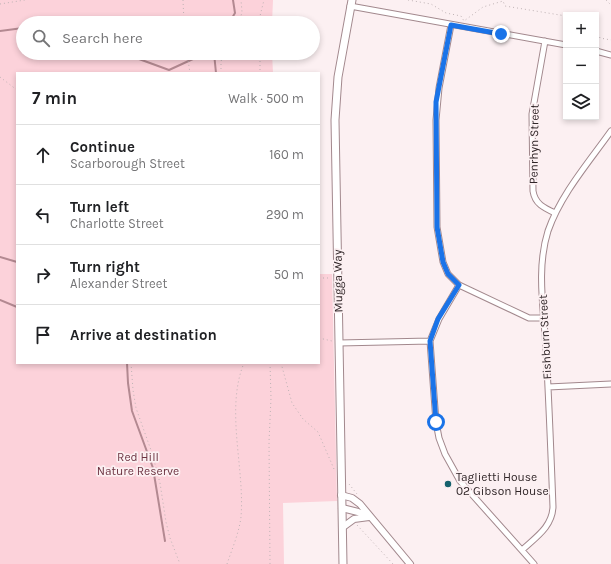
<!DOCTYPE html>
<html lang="en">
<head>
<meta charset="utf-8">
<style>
  :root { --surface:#fff; --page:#f2f2f2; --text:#202124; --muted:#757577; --line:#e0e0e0 }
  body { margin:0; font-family:Karla,sans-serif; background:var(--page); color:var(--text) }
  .controls { position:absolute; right:12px; top:12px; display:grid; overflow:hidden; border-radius:0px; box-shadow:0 2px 6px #0003 }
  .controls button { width:36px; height:36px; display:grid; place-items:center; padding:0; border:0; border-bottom:1px solid var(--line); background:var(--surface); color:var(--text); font:20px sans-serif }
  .stop { position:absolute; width:12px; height:12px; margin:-9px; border:3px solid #1a73e8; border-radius:50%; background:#fff }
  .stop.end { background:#1a73e8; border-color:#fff; box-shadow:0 1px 4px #0008 }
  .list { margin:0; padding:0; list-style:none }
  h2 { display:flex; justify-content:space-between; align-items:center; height:52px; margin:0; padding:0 16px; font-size:17px }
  h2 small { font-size:13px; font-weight:400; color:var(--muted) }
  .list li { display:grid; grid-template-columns:26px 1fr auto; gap:12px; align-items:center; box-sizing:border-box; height:60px; padding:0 16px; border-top:1px solid var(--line) }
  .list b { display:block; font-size:15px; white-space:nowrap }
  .list p { margin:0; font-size:13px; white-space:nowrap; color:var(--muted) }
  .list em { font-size:13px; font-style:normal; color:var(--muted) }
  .icon { flex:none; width:22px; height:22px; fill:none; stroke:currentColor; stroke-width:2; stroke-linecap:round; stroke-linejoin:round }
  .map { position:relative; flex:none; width:611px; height:564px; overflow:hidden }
  .search { position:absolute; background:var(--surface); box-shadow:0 2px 6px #0003; left:16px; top:16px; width:304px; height:44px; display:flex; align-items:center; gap:10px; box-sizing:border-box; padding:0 14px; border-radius:22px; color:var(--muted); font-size:15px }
  .panel { position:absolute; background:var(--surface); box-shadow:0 2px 6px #0003; left:16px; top:72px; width:304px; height:292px; border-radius:0px }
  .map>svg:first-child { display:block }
  .green { fill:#fcd2da }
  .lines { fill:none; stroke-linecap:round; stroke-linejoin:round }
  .stream { stroke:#b38991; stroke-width:2 }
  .minor-casing { stroke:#a2888d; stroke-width:7 }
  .tertiary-casing { stroke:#a2888d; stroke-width:8 }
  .secondary-casing { stroke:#a2888d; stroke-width:9 }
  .path { stroke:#bfb3b5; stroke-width:1; stroke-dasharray:1 3; stroke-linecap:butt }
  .minor { stroke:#fff; stroke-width:5 }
  .tertiary { stroke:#fff; stroke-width:6 }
  .secondary { stroke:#fff; stroke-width:7 }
  .route { stroke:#1a73e8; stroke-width:5 }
  .poi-dot { fill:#15616d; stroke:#fcf0f2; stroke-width:1.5 }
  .labels { text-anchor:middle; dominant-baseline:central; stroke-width:3.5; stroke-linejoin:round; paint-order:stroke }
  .street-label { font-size:12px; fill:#302628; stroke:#fcf0f2 }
  .park-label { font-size:12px; fill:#6c3341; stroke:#fcf0f2 }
  .poi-label { font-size:12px; fill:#302628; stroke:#fcf0f2; text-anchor:start }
</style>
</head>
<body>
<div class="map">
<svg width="611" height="564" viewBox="0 0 611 564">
  <rect width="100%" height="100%" fill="#fcf0f2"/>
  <!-- green -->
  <path class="green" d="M 0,0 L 273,0 L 272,23 L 23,23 L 23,53 L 272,53 L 273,73 L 17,73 L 17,363 L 319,363 L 319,274 L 332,274 L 337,501 L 283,503 L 284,564 L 0,564 Z"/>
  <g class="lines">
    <!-- stream -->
    <path class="stream" d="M 229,23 L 235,13 L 233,0
      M 0,31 L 23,28
      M 130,53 L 139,59 L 169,70 L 206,53
      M 214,53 L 216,73
      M 0,257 L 17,262
      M 0,300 L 17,307
      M 127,363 L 128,383 L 132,411 L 153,468 L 165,541"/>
    <!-- minor casing -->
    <g class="minor-casing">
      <path id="minor" d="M 350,6 L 566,45
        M 451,25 L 439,88 L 436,120 L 437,227 L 443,262 L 448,274 L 459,285 L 529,318 L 545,318
        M 545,41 L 532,114 L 533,191 C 535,204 544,208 555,213
        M 596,51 L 611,55
        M 459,285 L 439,319 L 430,341 L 436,422 L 439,438 L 445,454 L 460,481 L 534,564
        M 339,343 L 430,341
        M 548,387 L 611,384
        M 522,550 C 536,537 552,527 553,507 C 551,454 549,401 546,349 C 544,310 536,269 548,231 C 561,194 589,162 611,131"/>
    </g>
    <!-- tertiary casing -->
    <g class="tertiary-casing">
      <path id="tertiary" d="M 341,495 L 352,498 L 360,504 L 410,564
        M 342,508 L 358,512 L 368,516
        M 343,527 L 354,519 L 369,517"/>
    </g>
    <!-- secondary casing -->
    <g class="secondary-casing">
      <path id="secondary" d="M 343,564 L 335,120 L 338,77 L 352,0"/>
    </g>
    <!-- path -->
    <path class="path" d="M 183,0 L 184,23
      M 408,0 L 431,4 L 446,13 L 461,16 L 464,21 L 483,7 L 503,1 L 505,6 L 566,16
      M 606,0 L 611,5
      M 0,4 L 25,0
      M 570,15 L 570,13
      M 239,23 L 242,12 L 241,0
      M 260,23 L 260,16 L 264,0
      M 596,30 L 600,38 L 611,40
      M 187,53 L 190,73
      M 260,53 L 260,73
      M 221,73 L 221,62 L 223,53
      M 0,77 L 17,90
      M 319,278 L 331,278
      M 319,338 L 332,341
      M 131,363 L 133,390 L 136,408 L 152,453 L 160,483 L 166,522 L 170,538 L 180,564
      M 270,363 L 271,398 L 269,442 L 270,564
      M 281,363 L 292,403 L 303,419 L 318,432 L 334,469
      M 349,484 L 357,494
      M 357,525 L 393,564
      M 227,564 C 232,549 239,533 241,517 C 245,469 225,409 244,363"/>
    <!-- minor -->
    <use href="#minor" class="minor"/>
    <!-- tertiary -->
    <use href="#tertiary" class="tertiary"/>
    <!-- secondary -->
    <use href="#secondary" class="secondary"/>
  </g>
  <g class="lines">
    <!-- route -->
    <path class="route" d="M 436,422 L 430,341 L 438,319 L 459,285 L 448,274 L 443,262 L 437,227 L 436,102 L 451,25 L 501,34"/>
  </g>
  <!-- markers -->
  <circle class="poi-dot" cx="448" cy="484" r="4"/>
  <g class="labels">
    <!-- street labels -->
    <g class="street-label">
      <text transform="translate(534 144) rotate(-89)">Penrhyn Street</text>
      <text transform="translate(338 281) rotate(-91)">Mugga Way</text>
      <text transform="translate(545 337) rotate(-93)">Fishburn Street</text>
    </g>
    <!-- park labels -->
    <g class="park-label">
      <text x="138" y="457">Red Hill<tspan x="138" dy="14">Nature Reserve</tspan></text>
    </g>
    <!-- poi labels -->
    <g class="poi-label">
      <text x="456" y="477">Taglietti House<tspan x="456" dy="14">02 Gibson House</tspan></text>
    </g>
  </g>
</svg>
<div class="controls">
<button>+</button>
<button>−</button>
<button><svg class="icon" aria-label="layers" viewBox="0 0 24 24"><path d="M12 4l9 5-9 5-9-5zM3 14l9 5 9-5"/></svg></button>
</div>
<div class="stop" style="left:436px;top:422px"></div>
<div class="stop end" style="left:501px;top:34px"></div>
<div class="search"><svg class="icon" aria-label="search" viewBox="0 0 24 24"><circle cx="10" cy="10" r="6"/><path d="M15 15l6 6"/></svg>Search here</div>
<section class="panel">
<h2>7 min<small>Walk · 500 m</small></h2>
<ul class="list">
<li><svg class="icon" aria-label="ahead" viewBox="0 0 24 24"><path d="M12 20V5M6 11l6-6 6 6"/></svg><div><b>Continue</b><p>Scarborough Street</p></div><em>160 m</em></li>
<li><svg class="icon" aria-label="left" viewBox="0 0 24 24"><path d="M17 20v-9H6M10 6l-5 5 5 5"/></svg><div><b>Turn left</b><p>Charlotte Street</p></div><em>290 m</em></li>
<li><svg class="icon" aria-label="right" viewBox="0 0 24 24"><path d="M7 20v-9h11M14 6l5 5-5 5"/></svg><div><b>Turn right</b><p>Alexander Street</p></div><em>50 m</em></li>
<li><svg class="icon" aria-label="arrive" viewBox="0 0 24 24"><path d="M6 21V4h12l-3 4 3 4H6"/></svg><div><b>Arrive at destination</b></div></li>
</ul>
</section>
</div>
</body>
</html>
